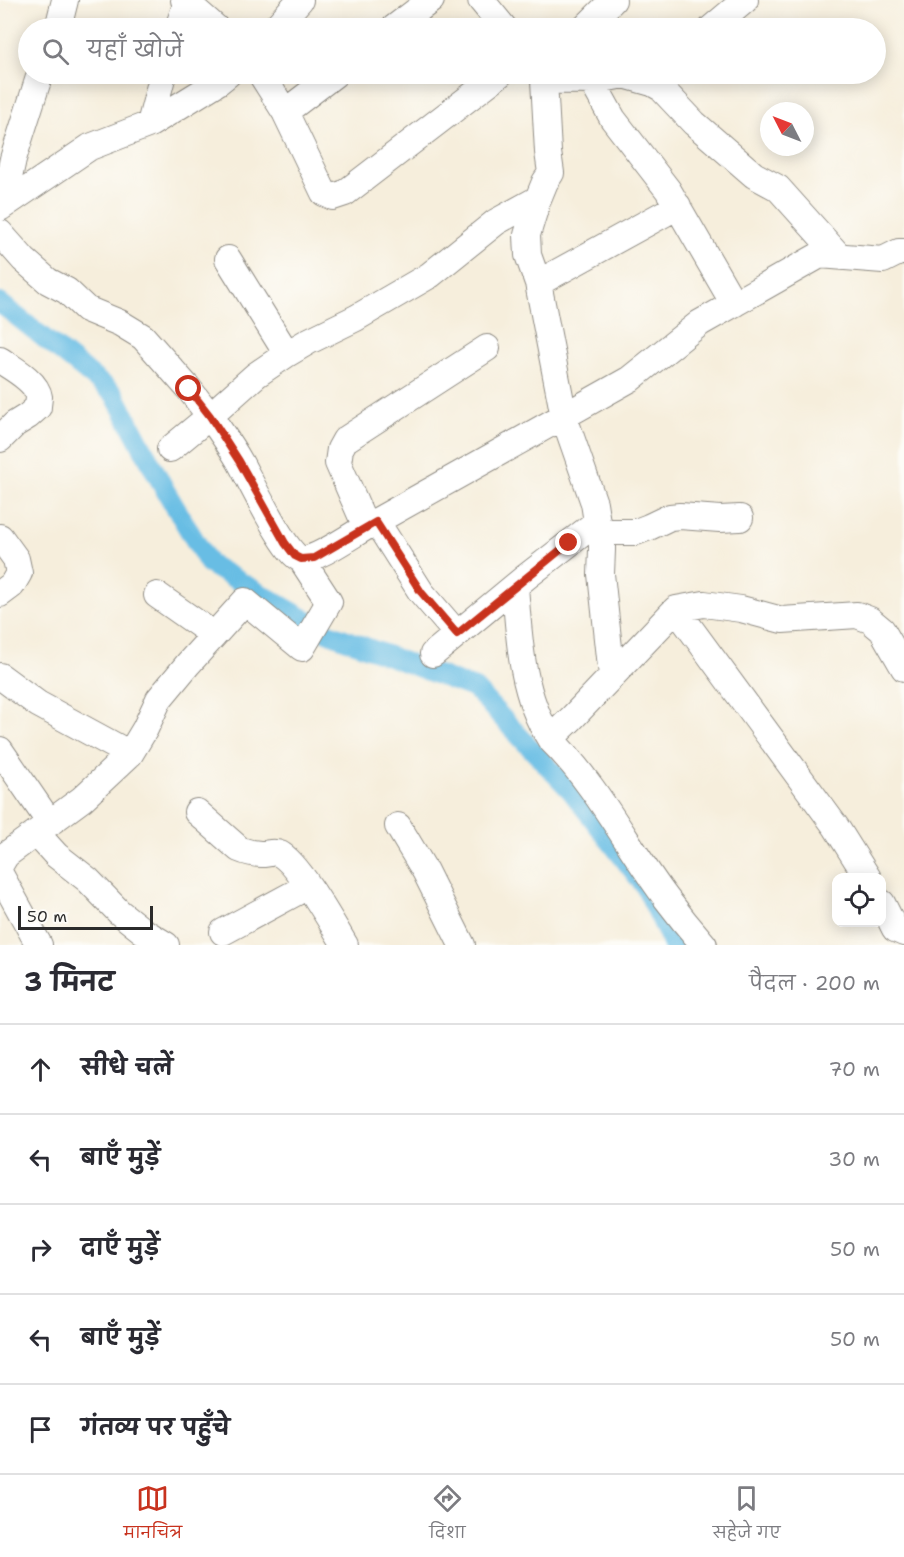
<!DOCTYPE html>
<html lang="hi">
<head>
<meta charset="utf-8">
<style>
  :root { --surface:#fff; --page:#f2f2f3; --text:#2b2b33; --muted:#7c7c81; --line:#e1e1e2; --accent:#c8321e }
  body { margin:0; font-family:"Shantell Sans","Playpen Sans Deva",sans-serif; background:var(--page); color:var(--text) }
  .controls { position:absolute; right:18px; bottom:18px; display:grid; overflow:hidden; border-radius:12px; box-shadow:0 3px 15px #0003 }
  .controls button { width:54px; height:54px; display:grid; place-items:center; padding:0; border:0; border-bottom:2px solid var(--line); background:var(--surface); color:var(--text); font:30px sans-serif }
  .compass { position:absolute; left:760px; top:102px; width:54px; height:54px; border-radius:50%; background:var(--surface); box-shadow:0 3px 15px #0003; rotate:312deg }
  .scale { position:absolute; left:18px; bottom:15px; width:135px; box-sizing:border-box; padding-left:6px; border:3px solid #2b2b2b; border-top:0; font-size:16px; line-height:21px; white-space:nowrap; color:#2b2b2b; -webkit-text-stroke:4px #fdfcf7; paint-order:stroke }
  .stop { position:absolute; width:18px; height:18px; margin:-14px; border:4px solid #c8321e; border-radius:50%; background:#fff }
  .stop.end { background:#c8321e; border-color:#fff; box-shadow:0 2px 6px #0008 }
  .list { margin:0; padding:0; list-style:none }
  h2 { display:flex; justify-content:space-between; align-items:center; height:78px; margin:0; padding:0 24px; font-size:26px }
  h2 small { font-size:20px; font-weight:400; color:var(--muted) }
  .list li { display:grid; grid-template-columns:39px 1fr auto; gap:18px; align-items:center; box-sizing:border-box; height:90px; padding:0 24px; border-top:2px solid var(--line) }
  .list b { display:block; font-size:22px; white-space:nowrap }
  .list em { font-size:20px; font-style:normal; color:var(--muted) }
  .icon { flex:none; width:33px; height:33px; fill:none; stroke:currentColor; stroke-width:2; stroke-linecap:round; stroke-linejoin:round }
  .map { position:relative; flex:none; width:904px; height:945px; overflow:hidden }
  .search { position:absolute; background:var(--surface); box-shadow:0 3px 15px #0003; left:18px; right:18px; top:18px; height:66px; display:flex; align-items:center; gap:15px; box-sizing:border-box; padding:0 21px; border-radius:33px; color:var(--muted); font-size:22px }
  .sheet { height:528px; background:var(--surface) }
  nav { display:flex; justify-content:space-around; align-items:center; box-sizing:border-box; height:84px; border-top:2px solid var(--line); background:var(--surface); font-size:16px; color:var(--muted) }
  nav a { display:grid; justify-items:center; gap:3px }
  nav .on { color:var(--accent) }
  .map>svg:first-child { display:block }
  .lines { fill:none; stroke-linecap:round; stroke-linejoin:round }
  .canal { stroke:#68bde4; stroke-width:20 }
  .minor-casing { stroke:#908c84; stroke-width:28 }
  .minor { stroke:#fff; stroke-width:26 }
  .route { stroke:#c8321e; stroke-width:8 }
</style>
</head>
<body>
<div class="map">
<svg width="904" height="945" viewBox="0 0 904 945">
  <rect width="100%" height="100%" fill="#fdfcf7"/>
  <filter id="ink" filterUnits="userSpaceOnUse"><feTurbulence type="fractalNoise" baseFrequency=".0167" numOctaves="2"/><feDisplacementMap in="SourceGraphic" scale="12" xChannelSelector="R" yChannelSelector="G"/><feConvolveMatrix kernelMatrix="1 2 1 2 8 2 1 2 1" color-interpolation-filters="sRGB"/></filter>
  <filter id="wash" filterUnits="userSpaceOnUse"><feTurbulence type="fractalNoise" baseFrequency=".008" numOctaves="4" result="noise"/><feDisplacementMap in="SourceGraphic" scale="24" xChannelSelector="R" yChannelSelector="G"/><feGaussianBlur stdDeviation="1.35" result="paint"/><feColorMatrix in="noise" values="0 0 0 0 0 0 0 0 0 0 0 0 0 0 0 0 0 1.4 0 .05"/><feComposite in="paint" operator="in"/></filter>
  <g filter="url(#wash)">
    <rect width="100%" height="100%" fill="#f6eedc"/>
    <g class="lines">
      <!-- canal -->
      <path class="canal" d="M 0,303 L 114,394 L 165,490 L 209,564 L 329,633 L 475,689 L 572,792 L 645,886 L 673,945"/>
    </g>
  </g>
  <g filter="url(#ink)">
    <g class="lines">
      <!-- minor casing -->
      <g class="minor-casing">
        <path id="minor" d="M 184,0 L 216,28
          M 481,0 L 504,28
          M 58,28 L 65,0
          M 178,28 L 187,2
          M 275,28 L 300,0
          M 394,28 L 431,0
          M 585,28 L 613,0
          M 712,28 L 745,0
          M 261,74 L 285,112 L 324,193 L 333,197 L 345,193 L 500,74
          M 592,81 L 613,119 L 668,190 L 734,304
          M 285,112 L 335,74
          M 150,124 L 163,74
          M 538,199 L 527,235 L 528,255 L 538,283 L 564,417 L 594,503 L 597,522 L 602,532 L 602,550 L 601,574 L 612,676
          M 3,206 L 13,159 L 40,74
          M 0,208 L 90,147 L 150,124 L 218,82 L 228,74
          M 0,233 L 24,260 L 48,281 L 67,291 L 86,309 L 120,323 L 143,337 L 189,389 L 210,416 L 170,449
          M 228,259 L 287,354
          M 538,283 L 678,206
          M 487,348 L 345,440 L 340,449 L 338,463 L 366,527 L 630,379 L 700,323 L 820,255 L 883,260 L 899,252 L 904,252
          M 0,360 C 12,368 37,381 39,397 C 39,400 38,404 38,407 L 28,416 L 15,424 L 0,439
          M 376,521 L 421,592 L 457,634
          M 366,527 C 352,535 315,561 301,559 C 286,556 249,478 240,462 C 231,446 220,431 210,416 L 256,375 L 287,354 L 309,341 L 356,318 L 430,275 L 496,222 L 538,199 L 545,182 L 551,173 L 548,152 L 544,80 L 592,81 L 624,75 L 652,83 L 661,88 L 694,123 L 754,175 L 778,188 L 839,256
          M 602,532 L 636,532 L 649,527 L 670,517 L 680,516 L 720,519 L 740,518
          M 0,537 L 16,559 L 19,573 L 12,585 L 0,594
          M 515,586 C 519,638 521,694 550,739 L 571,719 L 676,609 L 704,604 L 741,609 L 782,620 L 857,615 L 870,620 L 882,630 L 904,668
          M 157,595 L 214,635
          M 676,609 L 836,827 L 868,878
          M 433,654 L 526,577 L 597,522
          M 0,676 L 38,704 L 130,754
          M 550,739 C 597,785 627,846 666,898 C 678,914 691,930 704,945
          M 0,750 L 50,823
          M 197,812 L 239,849 C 246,852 254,854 261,854 C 268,854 274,851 280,854 C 299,864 333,925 345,945
          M 398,826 L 425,871 L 462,945
          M 37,834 L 56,855 L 88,880 L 119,912 L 143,931 L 166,945
          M 0,865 L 6,855 L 82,799 L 130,754 L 145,729 L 159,699 L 188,664 L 245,601 L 302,648 L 329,602 L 301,559
          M 0,874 L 39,945
          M 882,903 L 895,929 L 904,933
          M 223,932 L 308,886"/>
      </g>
      <!-- minor -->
      <use href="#minor" class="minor"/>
    </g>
  </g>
  <g class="lines" filter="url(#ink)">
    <!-- route -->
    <path class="route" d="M 189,389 L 210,416 L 239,461 L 285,543 L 295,556 L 301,559 L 314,558 L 376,522 L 421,592 L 457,634 L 569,543"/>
  </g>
</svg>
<div class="controls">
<button><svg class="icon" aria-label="locate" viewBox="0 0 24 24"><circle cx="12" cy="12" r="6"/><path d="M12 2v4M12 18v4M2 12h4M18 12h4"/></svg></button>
</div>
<svg class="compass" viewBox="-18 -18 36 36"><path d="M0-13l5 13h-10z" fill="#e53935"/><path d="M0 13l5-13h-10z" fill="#7c7c81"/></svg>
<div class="scale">50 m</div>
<div class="stop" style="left:189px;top:389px"></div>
<div class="stop end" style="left:569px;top:543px"></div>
<div class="search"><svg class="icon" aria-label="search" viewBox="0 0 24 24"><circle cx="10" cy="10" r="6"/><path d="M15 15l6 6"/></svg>यहाँ खोजें</div>
</div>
<section class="sheet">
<h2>3 मिनट<small>पैदल · 200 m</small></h2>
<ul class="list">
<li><svg class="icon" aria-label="ahead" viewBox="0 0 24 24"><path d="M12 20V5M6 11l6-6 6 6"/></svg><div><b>सीधे चलें</b></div><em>70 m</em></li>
<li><svg class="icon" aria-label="left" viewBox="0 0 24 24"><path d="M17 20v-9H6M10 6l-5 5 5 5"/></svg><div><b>बाएँ मुड़ें</b></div><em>30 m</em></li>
<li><svg class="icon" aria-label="right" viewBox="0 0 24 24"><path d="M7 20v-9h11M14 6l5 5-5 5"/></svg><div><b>दाएँ मुड़ें</b></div><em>50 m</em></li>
<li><svg class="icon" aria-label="left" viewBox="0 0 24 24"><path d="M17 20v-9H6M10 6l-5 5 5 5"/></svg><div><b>बाएँ मुड़ें</b></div><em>50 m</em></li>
<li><svg class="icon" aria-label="arrive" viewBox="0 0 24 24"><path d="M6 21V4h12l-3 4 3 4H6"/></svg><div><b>गंतव्य पर पहुँचे</b></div></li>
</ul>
</section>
<nav>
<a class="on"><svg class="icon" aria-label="map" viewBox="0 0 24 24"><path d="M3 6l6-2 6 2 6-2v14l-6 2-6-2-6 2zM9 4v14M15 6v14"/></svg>मानचित्र</a>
<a><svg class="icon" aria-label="directions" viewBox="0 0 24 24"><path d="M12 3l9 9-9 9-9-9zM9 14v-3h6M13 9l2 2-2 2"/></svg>दिशा</a>
<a><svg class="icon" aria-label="saved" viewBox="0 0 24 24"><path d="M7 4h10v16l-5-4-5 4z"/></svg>सहेजे गए</a>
</nav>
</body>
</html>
